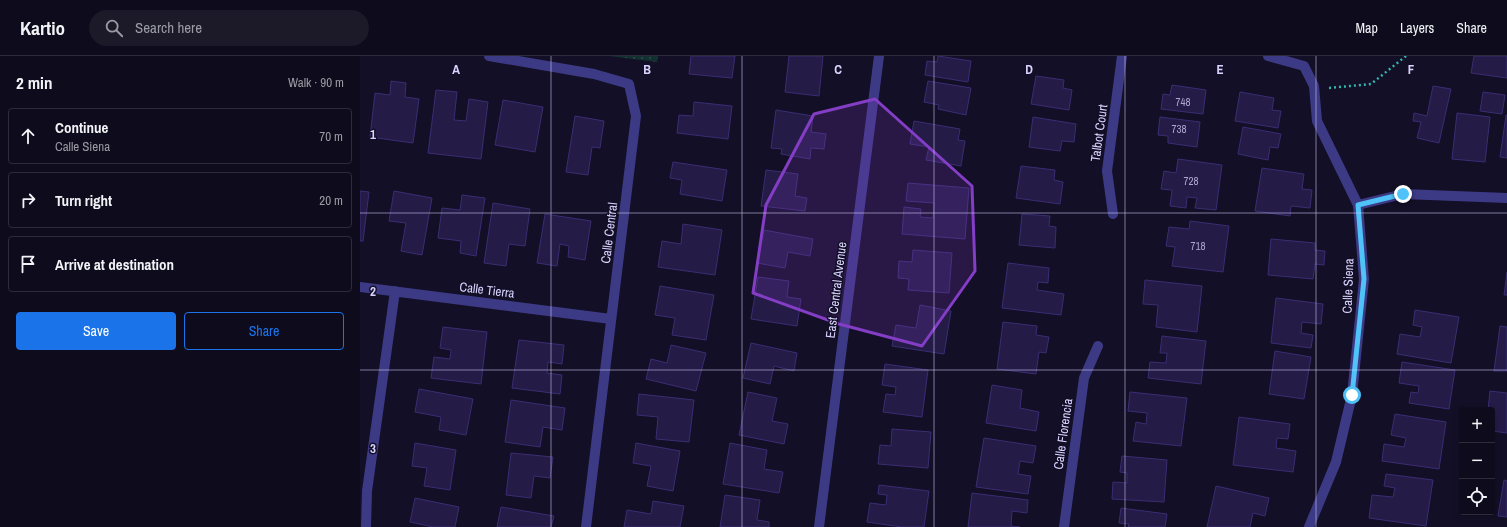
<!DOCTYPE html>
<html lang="en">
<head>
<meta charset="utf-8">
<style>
  :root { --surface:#0e0b1c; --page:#1c1929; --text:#f1f3f6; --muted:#9b9ba3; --line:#2e2b3b; --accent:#1a73e8 }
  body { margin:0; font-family:"Archivo Narrow",sans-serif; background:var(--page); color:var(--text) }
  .controls { position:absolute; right:12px; bottom:12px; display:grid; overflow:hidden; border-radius:4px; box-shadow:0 2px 6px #0003 }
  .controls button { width:36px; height:36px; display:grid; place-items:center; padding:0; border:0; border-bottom:1px solid var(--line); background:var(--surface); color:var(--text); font:20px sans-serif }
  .stop { position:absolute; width:12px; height:12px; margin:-9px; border:3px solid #4fc3f7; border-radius:50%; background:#fff }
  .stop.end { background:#4fc3f7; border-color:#fff; box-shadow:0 1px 4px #0008 }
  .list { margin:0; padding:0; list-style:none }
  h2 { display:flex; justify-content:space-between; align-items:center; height:52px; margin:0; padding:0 16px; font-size:17px }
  h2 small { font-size:13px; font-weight:400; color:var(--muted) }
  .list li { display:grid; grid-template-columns:26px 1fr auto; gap:12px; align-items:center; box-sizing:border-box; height:56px; margin:0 8px 8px; padding:0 8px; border:1px solid var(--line); border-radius:4px }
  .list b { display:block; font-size:15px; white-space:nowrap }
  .list p { margin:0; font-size:13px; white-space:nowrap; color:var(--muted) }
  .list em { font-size:13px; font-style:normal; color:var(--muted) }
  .actions { display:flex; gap:8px; padding:12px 16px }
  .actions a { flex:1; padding:9px 0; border:1px solid var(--accent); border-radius:4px; text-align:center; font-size:14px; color:var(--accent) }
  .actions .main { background:var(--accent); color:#fff }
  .icon { flex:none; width:22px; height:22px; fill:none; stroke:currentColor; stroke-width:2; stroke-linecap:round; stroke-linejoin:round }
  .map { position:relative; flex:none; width:1147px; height:471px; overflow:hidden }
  header { display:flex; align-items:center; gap:24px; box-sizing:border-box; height:56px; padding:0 20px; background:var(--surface); border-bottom:1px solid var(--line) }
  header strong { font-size:19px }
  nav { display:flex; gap:22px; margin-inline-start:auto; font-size:14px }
  .search { width:280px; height:36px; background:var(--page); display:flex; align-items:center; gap:10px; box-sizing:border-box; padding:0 14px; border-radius:22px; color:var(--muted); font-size:15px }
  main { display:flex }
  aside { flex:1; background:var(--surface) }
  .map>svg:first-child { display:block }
  .grass { fill:url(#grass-dots) }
  .building { fill:#241b47; stroke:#3b2d73 }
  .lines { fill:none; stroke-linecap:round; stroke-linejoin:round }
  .path { stroke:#2fb8b0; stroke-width:2.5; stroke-dasharray:2 3; stroke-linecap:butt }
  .minor { stroke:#3d3a85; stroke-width:10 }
  .route { stroke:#4fc3f7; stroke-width:5 }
  .marked { fill:#843dc5; fill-opacity:0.2; stroke:#843dc5; stroke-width:3; stroke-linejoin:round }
  .grid { fill:none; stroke:#d9d4ff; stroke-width:1; stroke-opacity:0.55 }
  .labels { text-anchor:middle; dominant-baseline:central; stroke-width:3; stroke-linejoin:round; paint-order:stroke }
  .number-label { font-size:11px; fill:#aca6d1 }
  .street-label { font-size:13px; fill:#d9d4ff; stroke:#130f26 }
  .grid-label { font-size:13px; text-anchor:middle; font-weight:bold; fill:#d9d4ff; stroke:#130f26; stroke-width:3; stroke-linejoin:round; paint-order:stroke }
</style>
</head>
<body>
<header>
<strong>Kartio</strong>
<div class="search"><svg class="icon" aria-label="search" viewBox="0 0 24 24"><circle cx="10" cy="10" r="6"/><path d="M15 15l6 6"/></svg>Search here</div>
<nav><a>Map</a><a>Layers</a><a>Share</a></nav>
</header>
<main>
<aside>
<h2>2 min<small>Walk · 90 m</small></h2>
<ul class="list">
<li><svg class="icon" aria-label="ahead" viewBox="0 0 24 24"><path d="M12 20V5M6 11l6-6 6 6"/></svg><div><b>Continue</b><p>Calle Siena</p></div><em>70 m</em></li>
<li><svg class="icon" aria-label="right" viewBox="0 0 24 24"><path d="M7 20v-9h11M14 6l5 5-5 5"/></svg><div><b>Turn right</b></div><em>20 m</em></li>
<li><svg class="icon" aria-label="arrive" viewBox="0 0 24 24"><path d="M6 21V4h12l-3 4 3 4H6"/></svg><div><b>Arrive at destination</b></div></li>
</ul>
<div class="actions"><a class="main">Save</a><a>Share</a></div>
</aside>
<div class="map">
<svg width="1147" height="471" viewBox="0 0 1147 471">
  <defs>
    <pattern id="grass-dots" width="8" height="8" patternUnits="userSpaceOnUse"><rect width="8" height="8" fill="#12302f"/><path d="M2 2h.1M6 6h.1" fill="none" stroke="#344d4e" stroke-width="1.8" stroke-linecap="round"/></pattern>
  </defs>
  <rect width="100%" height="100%" fill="#130f26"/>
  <!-- grass -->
  <path class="grass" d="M 249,0 L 298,0 L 297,6 Z"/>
  <!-- building -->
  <path class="building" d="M 331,0 L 375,0 L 372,22 L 329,18 Z
    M 429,0 L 463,0 L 459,40 L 425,36 Z
    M 578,0 L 611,5 L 608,26 L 565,19 L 567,5 L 577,6 Z
    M 1114,0 L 1147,0 L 1147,22 L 1111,17 Z
    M 676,20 L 704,24 L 703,32 L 712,34 L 709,54 L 671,48 Z
    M 31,25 L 46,27 L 45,41 L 59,43 L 53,87 L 10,81 L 15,37 L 30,39 Z
    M 568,25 L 611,32 L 606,59 L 578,53 L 579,49 L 564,46 Z
    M 812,29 L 846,34 L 843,58 L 801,53 L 803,38 L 810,39 Z
    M 1073,30 L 1091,33 L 1079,87 L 1057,82 L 1061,66 L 1053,65 L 1054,57 L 1067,60 Z
    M 76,34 L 97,36 L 94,64 L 106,65 L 109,43 L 128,46 L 121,103 L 68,97 Z
    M 880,36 L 914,42 L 912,54 L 921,55 L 918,72 L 875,65 Z
    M 1123,36 L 1145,39 L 1142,58 L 1120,55 Z
    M 143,44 L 183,51 L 175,96 L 135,89 Z
    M 334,46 L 372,50 L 368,83 L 317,77 L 319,59 L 333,60 Z
    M 416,54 L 453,60 L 451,76 L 466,78 L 464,93 L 451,92 L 450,103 L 421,98 L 422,93 L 411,92 Z
    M 1097,57 L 1130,61 L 1125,106 L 1092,103 Z
    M 1146,59 L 1147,59 L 1147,102 L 1140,101 Z
    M 215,60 L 244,65 L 240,92 L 232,91 L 228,119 L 206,116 Z
    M 673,61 L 716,68 L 714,86 L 702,85 L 700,95 L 669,91 Z
    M 800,61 L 840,66 L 837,91 L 808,87 L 808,80 L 798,79 Z
    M 554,65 L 600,73 L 598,84 L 605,85 L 601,110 L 566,104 L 569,91 L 550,88 Z
    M 883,71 L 921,78 L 918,92 L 910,91 L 908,104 L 878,98 Z
    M 818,103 L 862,109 L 856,154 L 835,152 L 837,142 L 827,141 L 826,152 L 810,150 L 812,134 L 801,133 L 804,115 L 816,117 Z
    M 313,106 L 367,114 L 362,145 L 320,138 L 322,124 L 310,122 Z
    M 661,110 L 695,114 L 694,124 L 703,126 L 700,148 L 656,142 Z
    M 902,112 L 944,118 L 942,133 L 952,134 L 950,152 L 931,150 L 930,160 L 895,155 Z
    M 406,114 L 438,118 L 435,140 L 447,142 L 445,155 L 401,150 Z
    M 548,127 L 609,132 L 605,183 L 542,178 L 544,151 L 561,153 L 560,161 L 573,162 L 574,147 L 546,145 Z
    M 0,135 L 9,136 L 3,185 L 0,185 Z
    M 34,135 L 72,142 L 62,199 L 41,195 L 46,167 L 29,165 Z
    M 102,139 L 125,142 L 116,200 L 100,197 L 101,185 L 78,182 L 82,152 L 100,154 Z
    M 133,147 L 170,153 L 165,190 L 149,188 L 146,210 L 124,207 Z
    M 185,158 L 231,165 L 225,204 L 208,201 L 209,190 L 200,188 L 197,210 L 177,207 Z
    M 662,158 L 690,160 L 689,170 L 696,171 L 695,192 L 659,189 Z
    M 830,165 L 869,170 L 863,216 L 812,210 L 815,191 L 806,190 L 809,171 L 829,173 Z
    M 323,168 L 362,174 L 355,219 L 298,211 L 302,185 L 321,188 Z
    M 404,174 L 453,183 L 450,200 L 428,196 L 425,212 L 397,207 Z
    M 911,183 L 955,187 L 955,194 L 965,195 L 964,209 L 955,208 L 953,223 L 908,219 Z
    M 553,194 L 592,197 L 589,237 L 548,234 L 549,223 L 538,222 L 539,205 L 552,206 Z
    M 648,207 L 689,212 L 688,227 L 678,226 L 677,234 L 704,238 L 701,259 L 642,252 Z
    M 1147,216 L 1147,239 L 1144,239 Z
    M 398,221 L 429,225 L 427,241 L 441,243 L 437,270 L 391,263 Z
    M 785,224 L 842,230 L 837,276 L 796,271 L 798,249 L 783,248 Z
    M 300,230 L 354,239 L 346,284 L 312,279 L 315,262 L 295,259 Z
    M 916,242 L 963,248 L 961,268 L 942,266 L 941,277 L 953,279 L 951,292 L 911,287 Z
    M 560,249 L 591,255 L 584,298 L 532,290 L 536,269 L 556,272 Z
    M 1055,254 L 1099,261 L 1091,307 L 1037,298 L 1040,278 L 1060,281 L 1062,271 L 1053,269 Z
    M 643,266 L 677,270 L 676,279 L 689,281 L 686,297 L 679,296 L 676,318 L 637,313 Z
    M 1140,270 L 1147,271 L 1147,315 L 1134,315 Z
    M 83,271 L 127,276 L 121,328 L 71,322 L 74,301 L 90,303 L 91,294 L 80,292 Z
    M 802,280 L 846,285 L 841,328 L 788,322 L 790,306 L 806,307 L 807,297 L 800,297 Z
    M 159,284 L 204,289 L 202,308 L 188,306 L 187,317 L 202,319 L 200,338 L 152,332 Z
    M 391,287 L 437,297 L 434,315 L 414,310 L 410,328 L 383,322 Z
    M 311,289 L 346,297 L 336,335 L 286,323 L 291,303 L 307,307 Z
    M 915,295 L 951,301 L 944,343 L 909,338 Z
    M 1042,306 L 1095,314 L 1089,353 L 1049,347 L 1051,336 L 1058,337 L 1059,330 L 1039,327 Z
    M 525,308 L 568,314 L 562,361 L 523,356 L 526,338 L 535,339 L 536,331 L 522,329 Z
    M 632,329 L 662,334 L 660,352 L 679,356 L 676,375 L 626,367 Z
    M 59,333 L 113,343 L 106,379 L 79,374 L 81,361 L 55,356 Z
    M 1130,335 L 1147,337 L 1147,377 L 1132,375 L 1132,354 L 1128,354 Z
    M 388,336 L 417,342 L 412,365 L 428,368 L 424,388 L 379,379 Z
    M 770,336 L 827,342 L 821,390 L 773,385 L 776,366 L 786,368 L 787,357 L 768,355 Z
    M 279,338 L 334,344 L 329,386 L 296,383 L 298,361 L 277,359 Z
    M 151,344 L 205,352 L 202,374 L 183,371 L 180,391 L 145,386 Z
    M 1035,358 L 1086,366 L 1079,413 L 1022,405 L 1024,388 L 1044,391 L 1046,382 L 1031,379 Z
    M 879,361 L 930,368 L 928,383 L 917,382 L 916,392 L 936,395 L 933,416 L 873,409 Z
    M 532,373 L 571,376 L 568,412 L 518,408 L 520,389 L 531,390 Z
    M 624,382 L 676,390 L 673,407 L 660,405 L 658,418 L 671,420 L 668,438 L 616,431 Z
    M 55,387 L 96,394 L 90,434 L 64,430 L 67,412 L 52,410 Z
    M 276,387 L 320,395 L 313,435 L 287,430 L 291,410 L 273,407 Z
    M 370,387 L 407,394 L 404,413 L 423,416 L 419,437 L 363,428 Z
    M 151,397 L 193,401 L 190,422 L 174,420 L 171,442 L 146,439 Z
    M 762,400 L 807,404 L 804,446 L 752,443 L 753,426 L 767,427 L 767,417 L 760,416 Z
    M 1026,418 L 1073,424 L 1066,470 L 1009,462 L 1012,439 L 1033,441 L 1035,432 L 1024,430 Z
    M 1144,424 L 1147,425 L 1147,461 L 1138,460 Z
    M 519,429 L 569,435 L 564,471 L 542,471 L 507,466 L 510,447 L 526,449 L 527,439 L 518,438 Z
    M 856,430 L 909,442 L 905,460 L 893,457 L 890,471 L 847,471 Z
    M 612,437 L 668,444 L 667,457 L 652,455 L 651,470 L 660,471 L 608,471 Z
    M 365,439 L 400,444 L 397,464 L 409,466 L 409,471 L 360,471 Z
    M 55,442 L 99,451 L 95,471 L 73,471 L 50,466 Z
    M 293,445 L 324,450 L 320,471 L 264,471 L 267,454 L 291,458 Z
    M 141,451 L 194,460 L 191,471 L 137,471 Z
    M 761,452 L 807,458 L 805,471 L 768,471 L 769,468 L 759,467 Z"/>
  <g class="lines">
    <!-- path -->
    <path class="path" d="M 969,32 L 1011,28 L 1046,0"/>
    <!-- minor -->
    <path class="minor" d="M 129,0 L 234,18 L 269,28 L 276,60 L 226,471
      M 908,0 L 944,10 L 954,30 L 957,65 L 998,149 L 1004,223 L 992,339 L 976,406 L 949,471
      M 998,149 L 1043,138 L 1147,142
      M 753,158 L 747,115 L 762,0
      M 0,231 L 251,263
      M 6,471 L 7,435 L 35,235
      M 459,471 L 519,0
      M 704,471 L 724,322 L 738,290"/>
  </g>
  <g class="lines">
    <!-- route -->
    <path class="route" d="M 992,339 L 1004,223 L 998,149 L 1043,138"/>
  </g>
  <!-- marked area -->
  <path class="marked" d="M 515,43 L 612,130 L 615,215 L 562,290 L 479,268 L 393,237 L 406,149 L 454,58 Z"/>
  <!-- grid -->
  <path class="grid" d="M 191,0 L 191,471M 382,0 L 382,471M 574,0 L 574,471M 765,0 L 765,471M 956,0 L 956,471M 0,157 L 1147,157M 0,314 L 1147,314"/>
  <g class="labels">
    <!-- number labels -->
    <g class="number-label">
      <text x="823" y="46">748</text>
      <text x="819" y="73">738</text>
      <text x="831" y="125">728</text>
      <text x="838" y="190">718</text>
    </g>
    <!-- street labels -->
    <g class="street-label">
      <text transform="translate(739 77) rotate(-82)">Talbot Court</text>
      <text transform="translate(249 177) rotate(-83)">Calle Central</text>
      <text transform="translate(988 230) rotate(-88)">Calle Siena</text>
      <text transform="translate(127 234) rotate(7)">Calle Tierra</text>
      <text transform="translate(476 234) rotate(-83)">East Central Avenue</text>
      <text transform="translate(703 378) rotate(-82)">Calle Florencia</text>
    </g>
  </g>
  <g class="grid-label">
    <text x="96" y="18">A</text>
    <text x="287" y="18">B</text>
    <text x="478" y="18">C</text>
    <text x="669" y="18">D</text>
    <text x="860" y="18">E</text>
    <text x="1051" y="18">F</text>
    <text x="13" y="83">1</text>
    <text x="13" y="240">2</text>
    <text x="13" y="397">3</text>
  </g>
</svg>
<div class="controls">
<button>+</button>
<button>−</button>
<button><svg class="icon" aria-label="locate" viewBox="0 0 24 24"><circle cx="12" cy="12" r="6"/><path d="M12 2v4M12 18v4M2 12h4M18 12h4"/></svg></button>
</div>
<div class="stop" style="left:992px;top:339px"></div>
<div class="stop end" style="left:1043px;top:138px"></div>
</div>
</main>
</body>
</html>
